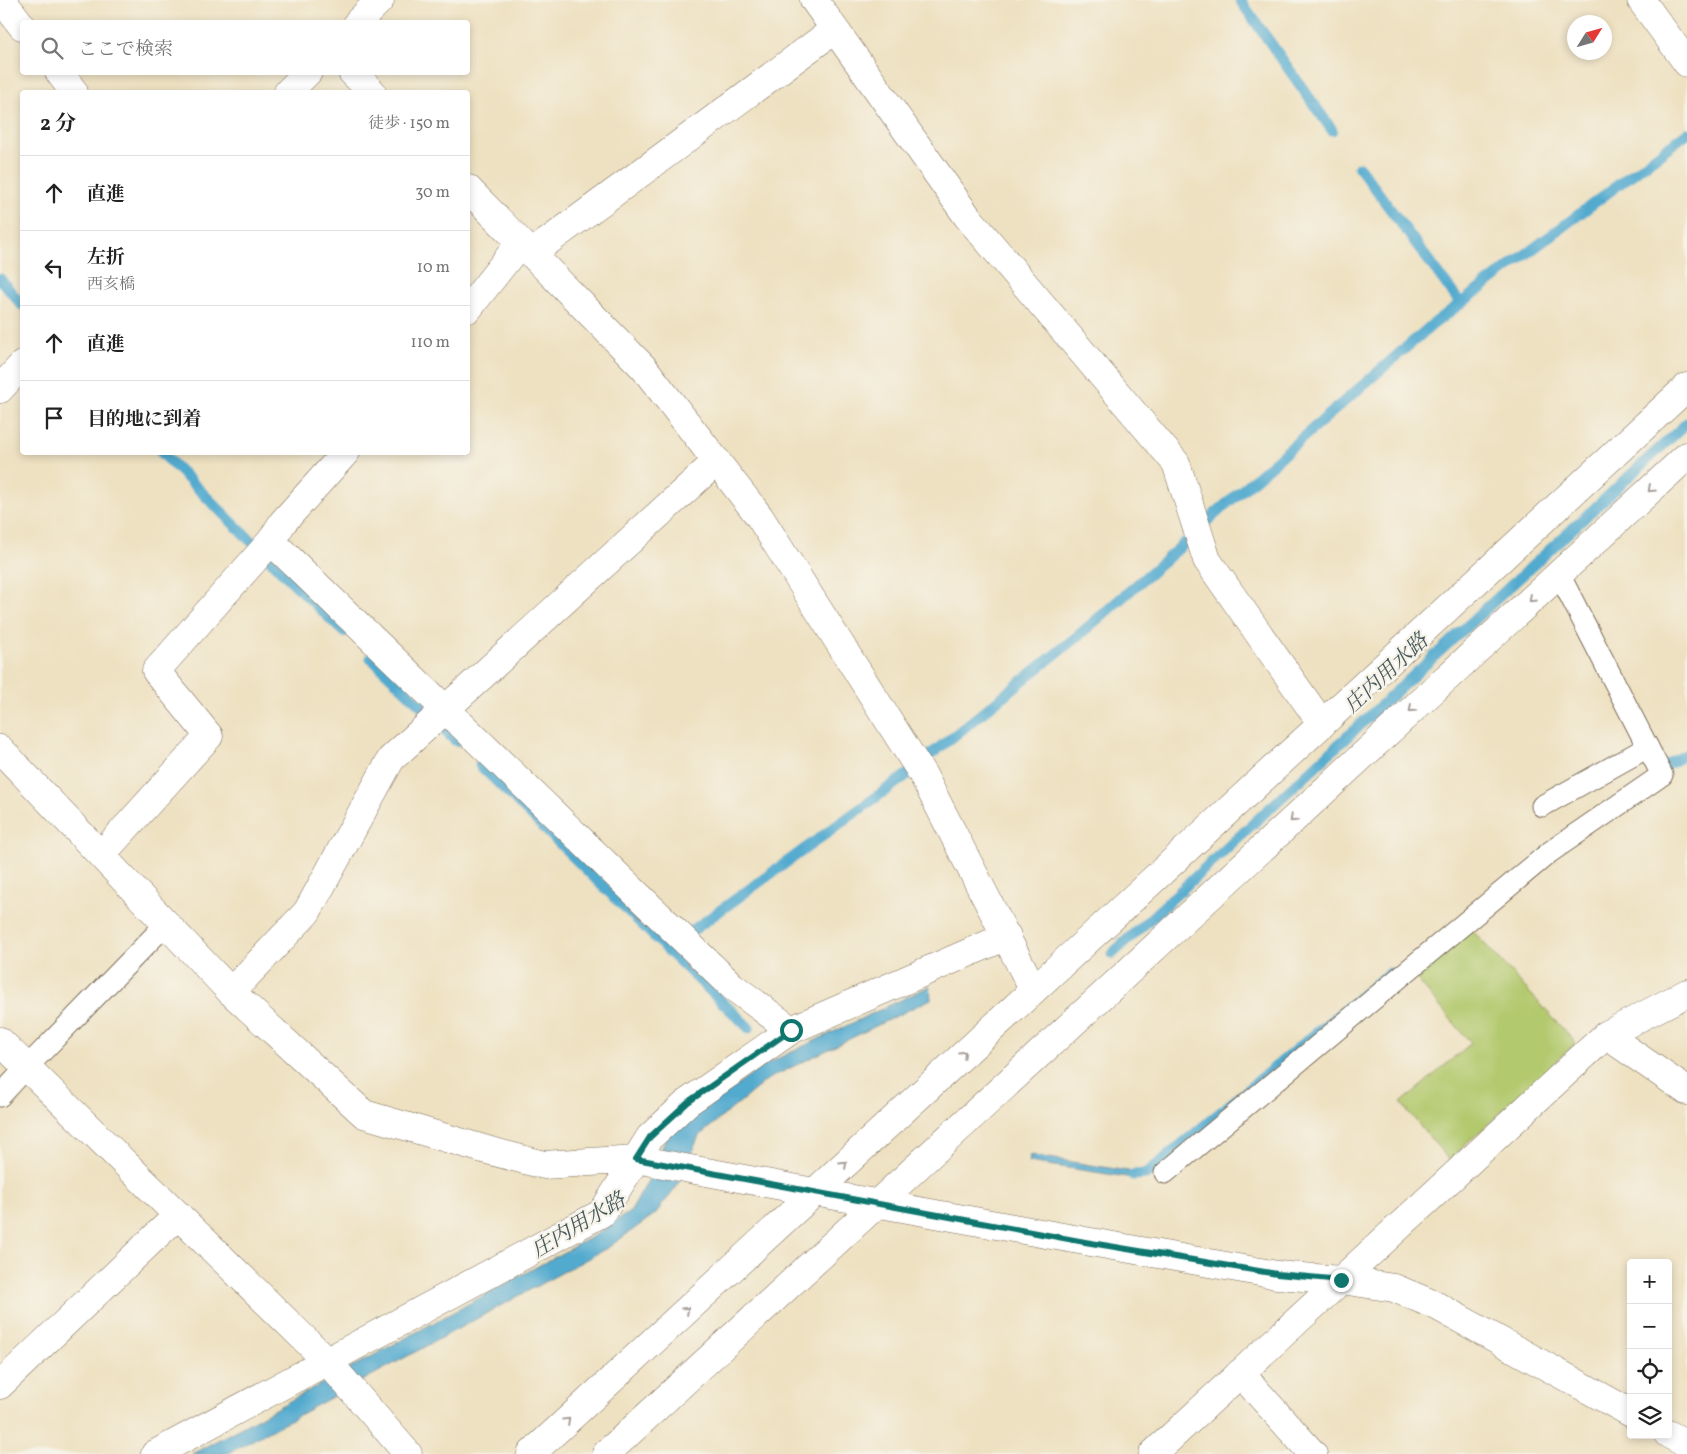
<!DOCTYPE html>
<html lang="ja">
<head>
<meta charset="utf-8">
<style>
  :root { --surface:#fff; --page:#f2f2f2; --text:#222; --muted:#767676; --line:#e0e0e0 }
  body { margin:0; font-family:Vollkorn,"Noto Serif JP",serif; background:var(--page); color:var(--text) }
  .controls { position:absolute; right:15px; bottom:15px; display:grid; overflow:hidden; border-radius:5px; box-shadow:0 2px 8px #0003 }
  .controls button { width:45px; height:45px; display:grid; place-items:center; padding:0; border:0; border-bottom:1px solid var(--line); background:var(--surface); color:var(--text); font:25px sans-serif }
  .compass { position:absolute; left:1567px; top:15px; width:45px; height:45px; border-radius:50%; background:var(--surface); box-shadow:0 2px 8px #0003; rotate:53deg }
  .stop { position:absolute; width:15px; height:15px; margin:-11px; border:4px solid #0f766e; border-radius:50%; background:#fff }
  .stop.end { background:#0f766e; border-color:#fff; box-shadow:0 1px 5px #0008 }
  .list { margin:0; padding:0; list-style:none }
  h2 { display:flex; justify-content:space-between; align-items:center; height:65px; margin:0; padding:0 20px; font-size:21px }
  h2 small { font-size:16px; font-weight:400; color:var(--muted) }
  .list li { display:grid; grid-template-columns:32px 1fr auto; gap:15px; align-items:center; box-sizing:border-box; height:75px; padding:0 20px; border-top:1px solid var(--line) }
  .list b { display:block; font-size:19px; white-space:nowrap }
  .list p { margin:0; font-size:16px; white-space:nowrap; color:var(--muted) }
  .list em { font-size:16px; font-style:normal; color:var(--muted) }
  .icon { flex:none; width:28px; height:28px; fill:none; stroke:currentColor; stroke-width:2; stroke-linecap:round; stroke-linejoin:round }
  .map { position:relative; flex:none; width:1687px; height:1454px; overflow:hidden }
  .search { position:absolute; background:var(--surface); box-shadow:0 2px 8px #0003; left:20px; top:20px; width:450px; height:55px; display:flex; align-items:center; gap:12px; box-sizing:border-box; padding:0 18px; border-radius:5px; color:var(--muted); font-size:19px }
  .panel { position:absolute; background:var(--surface); box-shadow:0 2px 8px #0003; left:20px; top:90px; width:450px; height:365px; border-radius:5px }
  .map>svg:first-child { display:block }
  .green { fill:#b3c96e; stroke:#777a46 }
  .water { fill:#52aacf; stroke:#466a76 }
  .lines { fill:none; stroke-linecap:round; stroke-linejoin:round }
  .stream { stroke:#52aacf; stroke-width:11 }
  .lane-casing { stroke:#7a6a57; stroke-width:23 }
  .street-casing { stroke:#7a6a57; stroke-width:29 }
  .secondary-casing { stroke:#7a6a57; stroke-width:29 }
  .lane { stroke:#fff; stroke-width:21 }
  .street { stroke:#fff; stroke-width:28 }
  .secondary { stroke:#fff; stroke-width:28 }
  .oneway { stroke:#a79f9a }
  .route { stroke:#0f766e; stroke-width:6 }
  .labels { text-anchor:middle; dominant-baseline:central; stroke-width:4.5; stroke-linejoin:round; paint-order:stroke }
  .water-label { font-size:21px; font-style:italic; fill:#43575c; stroke:#f7f3e8 }
</style>
</head>
<body>
<div class="map">
<svg width="1687" height="1454" viewBox="0 0 1687 1454">
  <rect width="100%" height="100%" fill="#f7f3e8"/>
  <filter id="ink" filterUnits="userSpaceOnUse"><feTurbulence type="fractalNoise" baseFrequency=".02" numOctaves="2"/><feDisplacementMap in="SourceGraphic" scale="10" xChannelSelector="R" yChannelSelector="G"/><feConvolveMatrix kernelMatrix="1 2 1 2 8 2 1 2 1" color-interpolation-filters="sRGB"/></filter>
  <filter id="wash" filterUnits="userSpaceOnUse"><feTurbulence type="fractalNoise" baseFrequency=".0096" numOctaves="4" result="noise"/><feDisplacementMap in="SourceGraphic" scale="20" xChannelSelector="R" yChannelSelector="G"/><feGaussianBlur stdDeviation="1.12" result="paint"/><feColorMatrix in="noise" values="0 0 0 0 0 0 0 0 0 0 0 0 0 0 0 0 0 1.4 0 .05"/><feComposite in="paint" operator="in"/></filter>
  <g filter="url(#wash)">
    <rect width="100%" height="100%" fill="#eee1c1"/>
    <!-- green -->
    <path class="green" d="M 1471,929 L 1576,1043 L 1449,1160 L 1401,1103 L 1471,1043 L 1414,976 Z"/>
    <!-- water -->
    <path class="water" d="M 930,986 L 931,999 L 768,1079 L 699,1136 L 676,1188 L 655,1214 L 609,1247 L 227,1454 L 192,1454 L 597,1234 L 631,1211 L 649,1179 L 666,1138 L 766,1064 Z
      M 1030,1155 L 1146,1174 L 1140,1179 L 1029,1162 Z"/>
    <g class="lines">
      <!-- stream -->
      <path class="stream" d="M 1240,0 L 1332,130
        M 1359,167 L 1461,304
        M 0,279 L 22,305
        M 161,452 L 251,541
        M 1208,520 L 1432,325 L 1687,133
        M 271,561 L 344,632
        M 371,658 L 427,711
        M 440,726 L 456,741
        M 929,756 L 1079,635 L 1186,542
        M 480,765 L 668,950 L 749,1028
        M 1667,765 L 1687,754
        M 692,931 L 908,774
        M 1112,954 L 1687,423
        M 1133,1175 L 1146,1174 L 1389,973"/>
    </g>
  </g>
  <g filter="url(#ink)">
    <g class="lines">
      <!-- lane casing -->
      <g class="lane-casing">
        <path id="lane" d="M 1542,806 L 1648,747
          M 0,1096 L 27,1067 L 166,924
          M 1165,1173 L 1550,852 L 1662,775 L 1559,574"/>
      </g>
      <!-- street casing -->
      <g class="street-casing">
        <path id="street" d="M 2,0 L 22,26
          M 814,0 L 967,216 L 1176,463 L 1207,560 L 1322,724
          M 1641,0 L 1687,63
          M 358,22 L 380,0
          M 59,72 L 74,92
          M 352,72 L 372,92
          M 288,92 L 308,72
          M 468,189 L 644,368 L 759,516 L 923,775 L 1033,989
          M 531,254 L 834,30
          M 468,309 L 520,243
          M 0,389 L 22,365
          M 271,541 L 732,986 L 791,1030
          M 0,749 L 231,992 L 364,1114 L 487,1150 L 544,1165 L 636,1159 L 814,1192
          M 101,855 L 209,736 L 156,671 L 271,541 L 283,522 L 346,452
          M 231,992 L 307,912 L 391,759 L 717,461
          M 1606,1035 L 1687,1091
          M 0,1041 L 327,1361 L 408,1454
          M 1240,1373 L 1313,1454
          M 0,1385 L 178,1215
          M 155,1454 L 602,1213 L 650,1137 L 688,1102 L 791,1030 L 1007,936
          M 1153,1454 L 1606,1035 L 1687,993"/>
      </g>
      <!-- secondary casing -->
      <g class="secondary-casing">
        <path id="secondary" d="M 814,1192 L 1085,1241 L 1277,1275 L 1341,1280 L 1394,1288 L 1435,1305 L 1631,1413
          M 1668,1434 L 1687,1444
          M 531,1454 L 1687,387
          M 606,1454 L 1687,456"/>
      </g>
      <!-- lane -->
      <use href="#lane" class="lane"/>
      <!-- street -->
      <use href="#street" class="street"/>
      <!-- secondary -->
      <use href="#secondary" class="secondary"/>
    </g>
    <!-- one-way arrows -->
    <defs><path id="oneway-chevron" d="M-2-3.5L2.5 0L-2 3.5" fill="none" stroke-width="1.6" stroke-linecap="round" stroke-linejoin="round" transform="scale(1.25)"/></defs>
    <g class="oneway">
      <use href="#oneway-chevron" transform="translate(1651 489) rotate(137)"/>
      <use href="#oneway-chevron" transform="translate(1532 599) rotate(137)"/>
      <use href="#oneway-chevron" transform="translate(1412 709) rotate(137)"/>
      <use href="#oneway-chevron" transform="translate(1293 819) rotate(137)"/>
      <use href="#oneway-chevron" transform="translate(963 1054) rotate(-43)"/>
      <use href="#oneway-chevron" transform="translate(844 1164) rotate(-43)"/>
      <use href="#oneway-chevron" transform="translate(686 1310) rotate(-43)"/>
      <use href="#oneway-chevron" transform="translate(567 1421) rotate(-43)"/>
    </g>
  </g>
  <g class="lines" filter="url(#ink)">
    <!-- route -->
    <path class="route" d="M 791,1030 L 688,1102 L 650,1137 L 636,1159 L 1085,1242 L 1277,1274 L 1341,1280"/>
  </g>
  <g class="labels">
    <!-- water labels -->
    <g class="water-label">
      <text transform="translate(1387 674) rotate(-43)">庄内用水路</text>
      <text transform="translate(579 1226) rotate(-31)">庄内用水路</text>
    </g>
  </g>
</svg>
<div class="controls">
<button>+</button>
<button>−</button>
<button><svg class="icon" aria-label="locate" viewBox="0 0 24 24"><circle cx="12" cy="12" r="6"/><path d="M12 2v4M12 18v4M2 12h4M18 12h4"/></svg></button>
<button><svg class="icon" aria-label="layers" viewBox="0 0 24 24"><path d="M12 4l9 5-9 5-9-5zM3 14l9 5 9-5"/></svg></button>
</div>
<svg class="compass" viewBox="-18 -18 36 36"><path d="M0-13l5 13h-10z" fill="#e53935"/><path d="M0 13l5-13h-10z" fill="#767676"/></svg>
<div class="stop" style="left:791px;top:1030px"></div>
<div class="stop end" style="left:1341px;top:1280px"></div>
<div class="search"><svg class="icon" aria-label="search" viewBox="0 0 24 24"><circle cx="10" cy="10" r="6"/><path d="M15 15l6 6"/></svg>ここで検索</div>
<section class="panel">
<h2>2 分<small>徒歩 · 150 m</small></h2>
<ul class="list">
<li><svg class="icon" aria-label="ahead" viewBox="0 0 24 24"><path d="M12 20V5M6 11l6-6 6 6"/></svg><div><b>直進</b></div><em>30 m</em></li>
<li><svg class="icon" aria-label="left" viewBox="0 0 24 24"><path d="M17 20v-9H6M10 6l-5 5 5 5"/></svg><div><b>左折</b><p>西亥橋</p></div><em>10 m</em></li>
<li><svg class="icon" aria-label="ahead" viewBox="0 0 24 24"><path d="M12 20V5M6 11l6-6 6 6"/></svg><div><b>直進</b></div><em>110 m</em></li>
<li><svg class="icon" aria-label="arrive" viewBox="0 0 24 24"><path d="M6 21V4h12l-3 4 3 4H6"/></svg><div><b>目的地に到着</b></div></li>
</ul>
</section>
</div>
</body>
</html>
